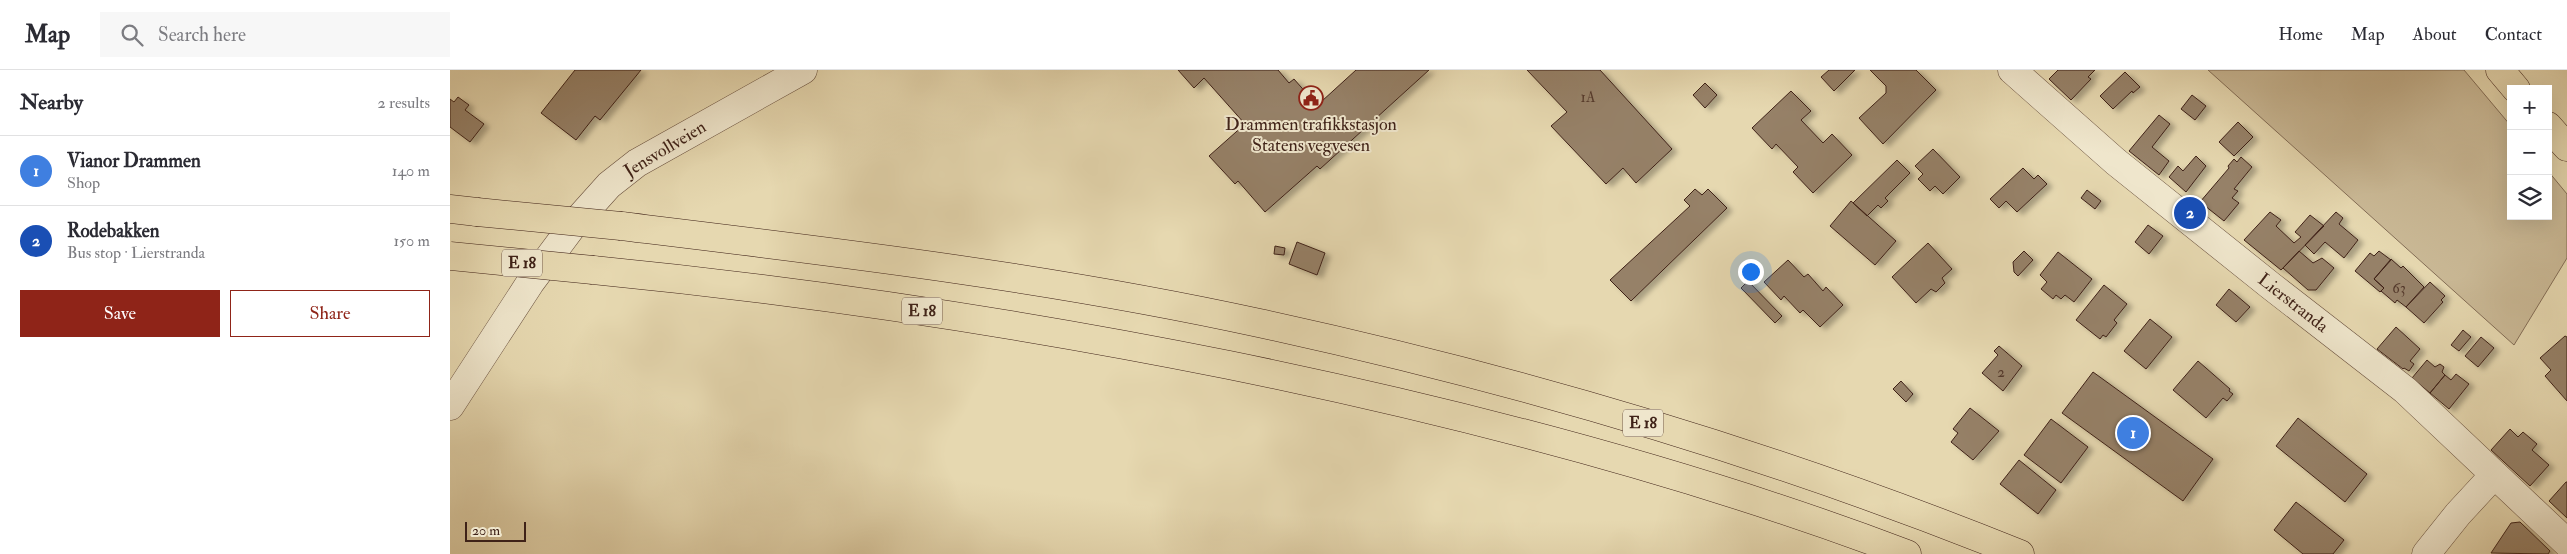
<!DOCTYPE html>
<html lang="en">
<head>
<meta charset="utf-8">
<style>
  :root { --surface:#fff; --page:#f7f7f7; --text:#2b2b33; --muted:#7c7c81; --line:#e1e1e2; --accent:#8f2418 }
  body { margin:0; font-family:"IM FELL Double Pica",serif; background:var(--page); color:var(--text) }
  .controls { position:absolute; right:15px; top:15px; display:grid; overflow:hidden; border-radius:0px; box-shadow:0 5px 20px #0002 }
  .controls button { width:45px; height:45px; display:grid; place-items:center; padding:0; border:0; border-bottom:1px solid var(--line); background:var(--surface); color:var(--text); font:25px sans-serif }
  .scale { position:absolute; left:15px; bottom:12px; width:61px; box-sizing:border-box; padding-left:5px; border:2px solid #3f2218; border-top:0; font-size:14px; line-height:18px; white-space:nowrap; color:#3f2218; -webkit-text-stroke:4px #efe6cc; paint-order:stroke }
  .you { position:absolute; left:1300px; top:201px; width:18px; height:18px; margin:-12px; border:4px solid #fff; border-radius:50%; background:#1a73e8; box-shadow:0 0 0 8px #1a73e833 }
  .badge { display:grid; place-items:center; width:32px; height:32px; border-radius:50%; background:var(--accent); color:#fff; font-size:16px; font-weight:700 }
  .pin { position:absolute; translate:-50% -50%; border:2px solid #fff; box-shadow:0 1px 5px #0006 }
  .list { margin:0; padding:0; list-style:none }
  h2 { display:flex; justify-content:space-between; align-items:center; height:65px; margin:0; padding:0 20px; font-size:21px }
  h2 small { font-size:16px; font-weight:400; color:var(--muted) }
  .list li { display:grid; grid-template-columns:32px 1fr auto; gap:15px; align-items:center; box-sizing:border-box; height:70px; padding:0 20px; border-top:1px solid var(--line) }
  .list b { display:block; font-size:19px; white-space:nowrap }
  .list p { margin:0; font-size:16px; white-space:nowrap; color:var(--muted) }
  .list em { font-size:16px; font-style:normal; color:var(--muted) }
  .actions { display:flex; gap:10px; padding:15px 20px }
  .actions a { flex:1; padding:11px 0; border:1px solid var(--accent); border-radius:0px; text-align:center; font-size:18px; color:var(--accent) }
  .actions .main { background:var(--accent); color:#fff }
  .icon { flex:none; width:28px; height:28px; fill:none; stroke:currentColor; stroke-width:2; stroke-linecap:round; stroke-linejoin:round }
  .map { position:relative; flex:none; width:2117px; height:484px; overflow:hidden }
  header { display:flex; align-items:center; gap:30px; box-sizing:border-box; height:70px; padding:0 25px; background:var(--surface); border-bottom:1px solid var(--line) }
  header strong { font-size:24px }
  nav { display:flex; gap:28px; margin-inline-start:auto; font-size:18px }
  .search { width:350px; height:45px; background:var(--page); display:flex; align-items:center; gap:12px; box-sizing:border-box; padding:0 18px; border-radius:0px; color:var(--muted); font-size:19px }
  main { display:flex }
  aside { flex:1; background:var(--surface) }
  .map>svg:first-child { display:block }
  .green { fill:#cab996; stroke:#846e57 }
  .building { fill:#968167; stroke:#3f2218; filter:url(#shadow) }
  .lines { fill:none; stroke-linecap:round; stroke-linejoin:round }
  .minor-casing { stroke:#69503e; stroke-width:29 }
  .major-casing { stroke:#3f2218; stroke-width:29 }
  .highway-casing { stroke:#3f2218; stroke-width:29 }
  .minor { stroke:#efe6cc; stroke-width:28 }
  .major { stroke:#e6d8b0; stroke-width:28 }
  .highway { stroke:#e6d8b0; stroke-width:28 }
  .highway-bridge-casing { stroke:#3f2218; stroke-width:29; stroke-linecap:butt }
  .highway-bridge { stroke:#e6d8b0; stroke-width:28 }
  .labels { text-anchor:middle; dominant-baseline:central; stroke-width:4; stroke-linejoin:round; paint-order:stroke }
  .number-label { font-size:15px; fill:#553a2c }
  .shield { fill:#efe6cc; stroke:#745d4e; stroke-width:1 }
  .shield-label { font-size:16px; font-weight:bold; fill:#3f2218 }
  .poi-label { font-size:18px; fill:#3f2218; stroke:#efe6cc }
  .street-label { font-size:18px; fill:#3f2218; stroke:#efe6cc }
</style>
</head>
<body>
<header>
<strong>Map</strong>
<div class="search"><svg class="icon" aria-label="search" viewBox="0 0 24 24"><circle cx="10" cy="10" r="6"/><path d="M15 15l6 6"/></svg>Search here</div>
<nav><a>Home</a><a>Map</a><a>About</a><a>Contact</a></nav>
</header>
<main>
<aside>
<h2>Nearby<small>2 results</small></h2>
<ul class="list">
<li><span class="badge" style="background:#3f7fe0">1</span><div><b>Vianor Drammen</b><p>Shop</p></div><em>140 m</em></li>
<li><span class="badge" style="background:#1a4fb4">2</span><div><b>Rodebakken</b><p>Bus stop · Lierstranda</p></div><em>150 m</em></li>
</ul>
<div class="actions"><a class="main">Save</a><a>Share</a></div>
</aside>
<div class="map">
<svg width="2117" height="484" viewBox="0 0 2117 484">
  <defs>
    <filter id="shadow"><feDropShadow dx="5.5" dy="3" stdDeviation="2.5" flood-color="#0004"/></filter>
  </defs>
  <rect width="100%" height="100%" fill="#e6d8b0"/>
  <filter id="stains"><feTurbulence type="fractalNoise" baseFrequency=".004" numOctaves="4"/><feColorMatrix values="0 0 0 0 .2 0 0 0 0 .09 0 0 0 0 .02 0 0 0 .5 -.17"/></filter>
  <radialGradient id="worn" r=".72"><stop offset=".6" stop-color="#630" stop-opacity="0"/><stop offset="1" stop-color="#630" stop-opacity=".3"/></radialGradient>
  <!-- green -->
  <path class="green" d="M 1758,0 L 2014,0 L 2061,56 L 2061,146 L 2098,146 L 2098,101 L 2117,124 L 2117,188 L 2064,275 Z"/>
  <!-- building -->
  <path class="building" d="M 125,0 L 191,0 L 150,50 L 145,46 L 126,70 L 91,43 Z
    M 728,0 L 828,0 L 839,13 L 844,9 L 858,25 L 863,21 L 872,31 L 906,0 L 979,0 L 870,99 L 867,96 L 815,142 L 788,111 L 785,114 L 759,86 L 795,54 L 754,8 L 744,18 Z
    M 1077,0 L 1150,0 L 1222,79 L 1186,113 L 1173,98 L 1156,114 L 1101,56 L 1117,42 Z
    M 1379,0 L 1405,0 L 1384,21 L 1371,7 Z
    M 1420,0 L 1466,0 L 1486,20 L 1433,74 L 1409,48 L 1436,23 L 1436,16 Z
    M 1608,0 L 1645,0 L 1638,7 L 1641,9 L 1621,30 L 1599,9 Z
    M 1675,2 L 1690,17 L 1683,23 L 1682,21 L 1663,39 L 1650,26 Z
    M 1255,13 L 1267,25 L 1255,38 L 1243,25 Z
    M 1341,21 L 1361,41 L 1351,50 L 1373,73 L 1382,64 L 1402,85 L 1363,123 L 1343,102 L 1348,97 L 1326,74 L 1322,79 L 1302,58 Z
    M 1742,25 L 1756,36 L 1745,50 L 1731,39 Z
    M 8,27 L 19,35 L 15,40 L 34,54 L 20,72 L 0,57 L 0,29 L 4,32 Z
    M 1709,45 L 1720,54 L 1702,77 L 1719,91 L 1709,105 L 1679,81 Z
    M 1788,52 L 1803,67 L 1784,86 L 1769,72 Z
    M 1483,79 L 1510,107 L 1493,124 L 1485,116 L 1480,121 L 1468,109 L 1473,104 L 1465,96 Z
    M 1746,86 L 1756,96 L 1736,122 L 1719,107 L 1728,96 L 1733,101 Z
    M 1791,87 L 1802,97 L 1784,119 L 1788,121 L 1782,128 L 1789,133 L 1774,151 L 1750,132 L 1779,98 L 1778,96 L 1784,89 L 1787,92 Z
    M 1447,90 L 1460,103 L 1435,128 L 1438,131 L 1431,138 L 1428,135 L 1417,146 L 1403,133 Z
    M 1573,98 L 1584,109 L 1588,105 L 1597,114 L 1567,142 L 1556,131 L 1549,138 L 1540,129 Z
    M 1245,119 L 1252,125 L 1258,119 L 1277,138 L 1181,231 L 1160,210 L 1240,136 L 1234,130 Z
    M 1637,120 L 1651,131 L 1645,139 L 1631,128 Z
    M 1401,131 L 1446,171 L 1425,195 L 1380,156 Z
    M 1820,142 L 1831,150 L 1826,156 L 1844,173 L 1851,167 L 1845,162 L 1860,145 L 1874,156 L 1831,200 L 1794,170 Z
    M 1886,142 L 1893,148 L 1889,154 L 1908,170 L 1894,188 L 1875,172 L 1864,184 L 1855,175 Z
    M 1698,155 L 1713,166 L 1699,184 L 1685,172 Z
    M 847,172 L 875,183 L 867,205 L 839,194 Z
    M 1478,173 L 1502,199 L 1492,208 L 1495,213 L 1486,222 L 1481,219 L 1466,233 L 1442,207 Z
    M 825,176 L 835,178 L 834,185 L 824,184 Z
    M 1574,181 L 1583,190 L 1568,206 L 1564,202 L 1563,192 Z
    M 1849,181 L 1863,193 L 1872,188 L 1884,198 L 1866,220 L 1858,220 L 1833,198 Z
    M 1929,181 L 1941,190 L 1924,209 L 1934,218 L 1930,222 L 1905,201 L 1920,183 L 1924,186 Z
    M 1608,182 L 1642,209 L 1624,232 L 1615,225 L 1611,229 L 1606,225 L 1603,229 L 1591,219 L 1597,212 L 1590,205 Z
    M 1941,189 L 1951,198 L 1953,196 L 1974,217 L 1956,237 L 1947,230 L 1945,233 L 1931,221 L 1934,218 L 1924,209 Z
    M 1338,190 L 1354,207 L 1358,204 L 1373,221 L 1376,217 L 1393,235 L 1370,257 L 1353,240 L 1350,243 L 1334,226 L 1331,230 L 1314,212 Z
    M 1298,211 L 1332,246 L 1325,253 L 1291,218 Z
    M 1980,212 L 1995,226 L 1991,230 L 1993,232 L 1974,253 L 1956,237 Z
    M 1654,215 L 1677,234 L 1664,250 L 1667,253 L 1656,267 L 1653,265 L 1650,269 L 1626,250 Z
    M 1779,219 L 1800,237 L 1786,252 L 1766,235 Z
    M 1700,249 L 1722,267 L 1696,299 L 1674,281 Z
    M 1946,257 L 1970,279 L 1960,291 L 1964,294 L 1959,301 L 1954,298 L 1953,299 L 1927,279 Z
    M 2013,260 L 2021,267 L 2009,281 L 2001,275 Z
    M 2115,266 L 2117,267 L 2117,331 L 2095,306 L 2101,300 L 2090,288 Z
    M 2031,267 L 2044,278 L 2028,297 L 2015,286 Z
    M 1549,276 L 1572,296 L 1553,321 L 1532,303 L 1548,285 L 1544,281 Z
    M 1977,290 L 1985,297 L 1990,294 L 1994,297 L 1992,302 L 1995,305 L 1980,323 L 1962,308 Z
    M 1748,291 L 1780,319 L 1779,321 L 1783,324 L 1777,331 L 1773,328 L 1756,348 L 1723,320 Z
    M 1643,302 L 1763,389 L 1733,431 L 1612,343 Z
    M 2006,304 L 2019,314 L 1999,339 L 1980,323 L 1995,305 L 2001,310 Z
    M 1451,311 L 1463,324 L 1456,332 L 1443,319 Z
    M 1520,338 L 1549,361 L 1523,390 L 1501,372 L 1508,363 L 1503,359 Z
    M 1848,348 L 1917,404 L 1895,432 L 1826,376 Z
    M 1601,349 L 1638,377 L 1611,413 L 1574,385 Z
    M 2060,359 L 2068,367 L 2073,362 L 2087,374 L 2082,380 L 2099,395 L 2080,416 L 2041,380 Z
    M 1569,390 L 1606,420 L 1588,444 L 1550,414 Z
    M 2116,412 L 2117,412 L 2117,448 L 2099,431 Z
    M 1846,432 L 1894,470 L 1883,484 L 1853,484 L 1824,460 Z
    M 2070,452 L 2100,481 L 2098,484 L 2041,483 L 2061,453 Z"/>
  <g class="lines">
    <!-- minor casing -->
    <g class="minor-casing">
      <path id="minor" d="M 1562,0 L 1666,92 L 1821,216 L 1955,320 L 2117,473
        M 0,336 L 80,213 L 124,154 L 159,115 L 187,93 L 353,0
        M 1976,484 L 2008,444 L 2044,405"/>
    </g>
    <!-- major casing -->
    <g class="major-casing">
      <path id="major" d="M 2050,0 L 2066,19
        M 2098,56 L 2117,77"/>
    </g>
    <!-- highway casing -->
    <g class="highway-casing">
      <path id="highway" d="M 0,139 L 27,142
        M 171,156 C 385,182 598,207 809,253 C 1067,309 1325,385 1570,484
        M 143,200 C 357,221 569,253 779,295 C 1009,342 1238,401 1457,484"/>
    </g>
    <!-- minor -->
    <use href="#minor" class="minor"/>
    <!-- major -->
    <use href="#major" class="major"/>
    <!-- highway -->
    <use href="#highway" class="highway"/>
    <!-- highway-bridge casing -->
    <g class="highway-bridge-casing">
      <path id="highway-bridge" d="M 27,142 L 171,156
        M 0,186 L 143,200"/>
    </g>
    <!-- highway-bridge -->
    <use href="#highway-bridge" class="highway-bridge"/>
  </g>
  <!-- icons -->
  <defs>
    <g id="civic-ring" transform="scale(1.25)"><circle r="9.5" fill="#efe6cc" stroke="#8f2418" stroke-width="1.5"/><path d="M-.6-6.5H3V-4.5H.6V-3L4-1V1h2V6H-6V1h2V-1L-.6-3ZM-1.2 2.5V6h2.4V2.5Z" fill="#8f2418"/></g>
  </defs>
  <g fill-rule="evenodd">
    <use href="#civic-ring" x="861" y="28"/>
  </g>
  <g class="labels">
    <!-- number labels -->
    <g class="number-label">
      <text x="1138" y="27">1A</text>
      <text x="1949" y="218">63</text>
      <text x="1551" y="302">2</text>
    </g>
    <!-- shield labels -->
    <g class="shield">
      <rect x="52" y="179.5" width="40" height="27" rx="4"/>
      <rect x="452" y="227.5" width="40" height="27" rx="4"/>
      <rect x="1173" y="339.5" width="40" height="27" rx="4"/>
    </g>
    <g class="shield-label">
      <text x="72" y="193">E 18</text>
      <text x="472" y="241">E 18</text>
      <text x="1193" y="353">E 18</text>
    </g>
    <!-- poi labels -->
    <g class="poi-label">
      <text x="861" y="54">Drammen trafikkstasjon<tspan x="861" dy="21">Statens vegvesen</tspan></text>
    </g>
    <!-- street labels -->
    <g class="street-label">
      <text transform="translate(215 79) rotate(-31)">Jensvollveien</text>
      <text transform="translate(1843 233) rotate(38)">Lierstranda</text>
    </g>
  </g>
  <rect width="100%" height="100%" filter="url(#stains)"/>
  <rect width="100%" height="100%" fill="url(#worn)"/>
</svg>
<div class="controls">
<button>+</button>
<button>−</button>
<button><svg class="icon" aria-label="layers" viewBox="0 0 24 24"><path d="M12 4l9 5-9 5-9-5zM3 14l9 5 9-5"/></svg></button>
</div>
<div class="scale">20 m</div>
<div class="you"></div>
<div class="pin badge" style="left:1683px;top:363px;background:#3f7fe0">1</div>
<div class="pin badge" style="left:1740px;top:143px;background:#1a4fb4">2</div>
</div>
</main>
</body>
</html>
